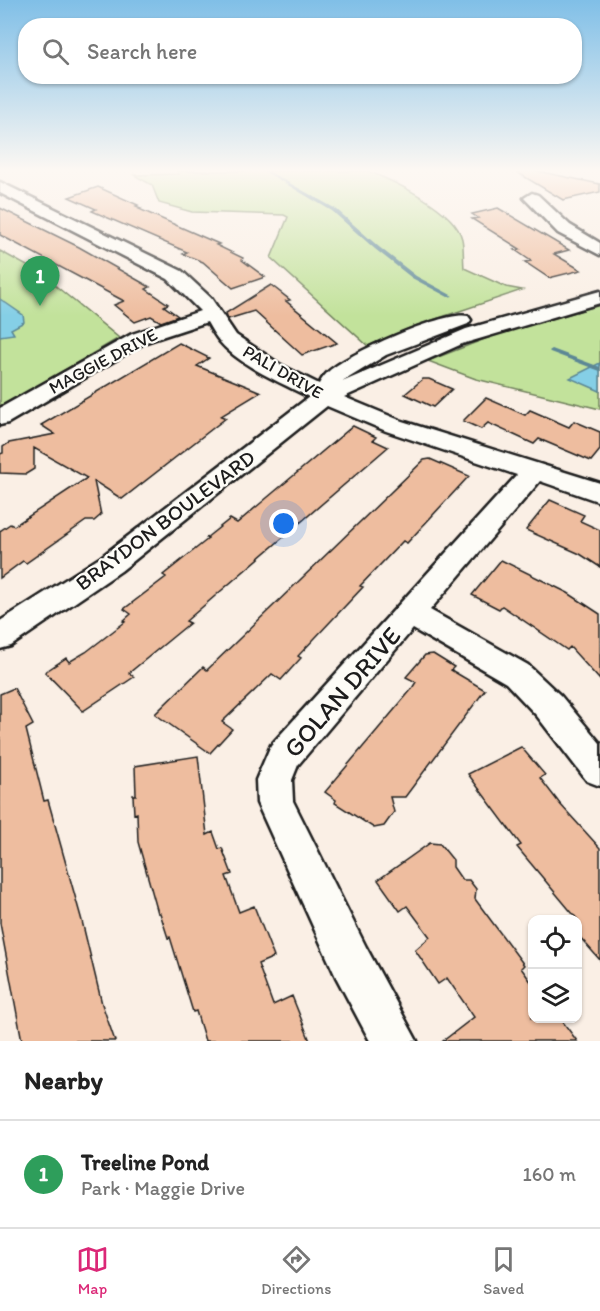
<!DOCTYPE html>
<html lang="en">
<head>
<meta charset="utf-8">
<style>
  :root { --surface:#fff; --page:#f6f6f6; --text:#222; --muted:#767676; --line:#e0e0e0; --accent:#db2777 }
  body { margin:0; font-family:Itim,sans-serif; background:var(--page); color:var(--text) }
  .controls { position:absolute; right:18px; bottom:18px; display:grid; overflow:hidden; border-radius:12px; box-shadow:0 2px 4px #0004 }
  .controls button { width:54px; height:54px; display:grid; place-items:center; padding:0; border:0; border-bottom:2px solid var(--line); background:var(--surface); color:var(--text); font:30px sans-serif }
  .you { position:absolute; left:284px; top:524px; width:21px; height:21px; margin:-15px; border:4px solid #fff; border-radius:50%; background:#1a73e8; box-shadow:0 0 0 9px #1a73e833 }
  .badge { display:grid; place-items:center; width:39px; height:39px; border-radius:50%; background:var(--accent); color:#fff; font-size:20px; font-weight:700 }
  .pin { position:absolute; translate:-50% -50px; filter:drop-shadow(0 2px 3px #0008) }
  .pin::after { content:''; position:absolute; top:32px; width:21px; height:18px; background:inherit; clip-path:polygon(0 0,100% 0,50% 100%) }
  .list { margin:0; padding:0; list-style:none }
  h2 { display:flex; justify-content:space-between; align-items:center; height:78px; margin:0; padding:0 24px; font-size:26px }
  h2 small { font-size:20px; font-weight:400; color:var(--muted) }
  .list li { display:grid; grid-template-columns:39px 1fr auto; gap:18px; align-items:center; box-sizing:border-box; height:108px; padding:0 24px; border-top:2px solid var(--line) }
  .list b { display:block; font-size:22px; white-space:nowrap }
  .list p { margin:0; font-size:20px; white-space:nowrap; color:var(--muted) }
  .list em { font-size:20px; font-style:normal; color:var(--muted) }
  .icon { flex:none; width:33px; height:33px; fill:none; stroke:currentColor; stroke-width:2; stroke-linecap:round; stroke-linejoin:round }
  .map { position:relative; flex:none; width:600px; height:1041px; overflow:hidden }
  .search { position:absolute; background:var(--surface); box-shadow:0 2px 4px #0004; left:18px; right:18px; top:18px; height:66px; display:flex; align-items:center; gap:15px; box-sizing:border-box; padding:0 21px; border-radius:24px; color:var(--muted); font-size:22px }
  .sheet { height:186px; background:var(--surface) }
  nav { display:flex; justify-content:space-around; align-items:center; box-sizing:border-box; height:84px; border-top:2px solid var(--line); background:var(--surface); font-size:16px; color:var(--muted) }
  nav a { display:grid; justify-items:center; gap:3px }
  nav .on { color:var(--accent) }
  .map>svg:first-child { display:block }
  .green { fill:#c2e29b; stroke:#6f7f5c; stroke-width:1.5 }
  .water { fill:#85cfe6; stroke:#5b8795; stroke-width:1.5 }
  .lines { fill:none; stroke-linecap:round; stroke-linejoin:round }
  .stream { fill:#5b8795; fill-rule:evenodd }
  .building { fill:#eebd9f; stroke:#1c1c1c; stroke-width:1.5 }
  .minor-casing { stroke:#1c1c1c; stroke-width:5 }
  .minor { fill:#fdfcf7; fill-rule:evenodd }
  .labels { text-anchor:middle; dominant-baseline:central; stroke-width:4.5; stroke-linejoin:round; paint-order:stroke }
  .far-street-label { font-size:18px; fill:#1c1c1c; stroke:#fdfcf7 }
  .street-label { font-size:21px; fill:#1c1c1c; stroke:#fdfcf7 }
  .near-street-label { font-size:26px; fill:#1c1c1c; stroke:#fdfcf7 }
</style>
</head>
<body>
<div class="map">
<svg width="600" height="1041" viewBox="0 0 600 1041">
  <rect width="100%" height="100%" fill="#faefe5"/>
  <filter id="ink" filterUnits="userSpaceOnUse"><feTurbulence type="fractalNoise" baseFrequency=".0167" numOctaves="2"/><feDisplacementMap in="SourceGraphic" scale="12" xChannelSelector="R" yChannelSelector="G"/><feConvolveMatrix kernelMatrix="1 2 1 2 8 2 1 2 1" color-interpolation-filters="sRGB"/></filter>
  <g filter="url(#ink)">
    <!-- green -->
    <path class="green" d="M 177,171 L 368,171 C 395,182 455,209 462,239 C 464,248 463,259 464,268 L 506,287 L 522,290 L 415,326 L 368,346 L 271,258 L 288,217 L 284,215 L 192,212 L 159,203 L 152,185 L 134,175 L 179,174 Z
      M 0,251 L 40,273 L 119,338 L 0,408 Z
      M 600,305 L 600,409 L 476,379 L 428,361 L 495,335 Z"/>
    <!-- water -->
    <path class="water" d="M 0,299 L 23,315 L 24,322 L 11,329 L 14,334 L 0,336 Z
      M 600,363 L 600,391 L 570,378 Z"/>
    <g class="lines">
      <!-- stream -->
      <path class="stream" d="M 264,171 L 268,171 L 336,209 L 379,247 L 416,276 L 453,296 L 448,297 L 412,278 L 375,249 L 332,211 Z
        M 552,349 L 600,367 L 600,371 L 550,352 L 549,351 Z"/>
    </g>
    <!-- building -->
    <path class="building" d="M 515,171 L 537,171 L 600,184 L 600,192 L 563,200 Z
      M 98,187 L 138,205 L 136,206 L 141,208 L 139,209 L 219,244 L 216,245 L 243,258 L 242,260 L 265,277 L 233,288 L 203,262 L 183,254 L 187,252 L 92,211 L 96,209 L 69,197 Z
      M 0,208 L 79,247 L 150,287 L 146,289 L 168,304 L 164,306 L 178,316 L 161,322 L 151,316 L 135,322 L 114,305 L 124,301 L 0,235 Z
      M 498,208 L 569,250 L 554,254 L 581,270 L 549,278 L 525,262 L 531,261 L 515,250 L 520,249 L 472,219 L 478,218 L 472,214 Z
      M 271,285 L 290,300 L 286,301 L 337,343 L 302,355 L 254,311 L 228,319 L 226,313 Z
      M 179,343 L 209,358 L 197,366 L 261,392 L 221,416 L 226,418 L 122,499 L 94,481 L 101,515 L 94,521 L 86,521 L 26,563 L 23,561 L 0,578 L 0,531 L 10,524 L 14,526 L 87,478 L 34,448 L 34,469 L 26,474 L 0,473 L 0,454 L 3,453 L 3,447 L 9,443 L 55,434 L 41,425 Z
      M 423,379 L 429,379 L 452,389 L 433,407 L 405,394 Z
      M 486,398 L 525,415 L 530,410 L 569,427 L 574,421 L 600,432 L 600,450 L 591,461 L 539,439 L 534,444 L 488,423 L 481,429 L 463,421 Z
      M 353,426 L 376,437 L 373,440 L 388,447 L 186,621 L 190,623 L 129,673 L 134,677 L 83,711 L 45,672 L 66,658 L 69,662 L 86,652 L 125,622 L 123,621 L 131,614 L 124,609 L 166,577 L 163,575 L 208,539 L 206,538 L 230,519 L 237,523 Z
      M 430,459 L 469,476 L 407,543 L 403,541 L 360,586 L 363,587 L 298,656 L 301,658 L 281,680 L 272,674 L 222,722 L 232,729 L 210,753 L 155,714 L 203,667 L 207,670 L 424,460 Z
      M 550,500 L 584,515 L 580,521 L 600,530 L 600,567 L 580,554 L 526,530 Z
      M 501,560 L 568,593 L 600,614 L 600,680 L 570,647 L 567,650 L 502,606 L 499,609 L 472,595 Z
      M 433,654 L 454,667 L 451,670 L 485,690 L 405,797 L 390,797 L 394,812 L 384,826 L 374,828 L 335,803 L 336,800 L 325,792 L 411,690 L 416,682 L 406,677 L 425,655 Z
      M 14,688 L 33,725 L 26,729 L 44,801 L 48,800 L 82,921 L 102,1004 L 115,1041 L 22,1041 L 0,923 L 0,694 Z
      M 521,747 L 545,775 L 540,778 L 560,804 L 600,848 L 600,960 L 578,935 L 578,920 L 517,847 L 521,845 L 468,774 Z
      M 198,756 L 207,835 L 213,832 L 219,849 L 222,848 L 232,874 L 226,876 L 239,912 L 254,906 L 274,957 L 258,964 L 273,1005 L 292,996 L 310,1041 L 205,1041 L 196,1011 L 193,1012 L 170,937 L 168,938 L 160,913 L 158,913 L 138,842 L 137,813 L 134,814 L 133,795 L 136,795 L 135,766 Z
      M 430,843 L 440,844 L 453,860 L 453,867 L 462,880 L 469,880 L 476,889 L 475,899 L 524,965 L 521,968 L 532,983 L 532,1018 L 560,1018 L 577,1041 L 443,1041 L 474,1017 L 447,978 L 438,984 L 415,950 L 430,937 L 407,906 L 400,911 L 378,880 Z"/>
    <g class="lines">
      <!-- minor casing -->
      <g class="minor-casing">
        <path id="minor" d="M 0,182 L 182,271 L 211,298 L 236,335 L 281,365 L 319,384 C 321,380 324,376 327,373 C 344,355 445,310 468,316 L 471,320 L 468,324 L 386,355 L 342,382 L 466,329 L 600,291 L 600,303 L 462,344 L 344,397 L 402,421 L 600,483 L 600,502 L 540,481 L 430,610 L 528,665 L 561,696 L 600,743 L 600,786 L 587,781 L 537,716 L 506,683 L 413,629 L 298,765 L 292,780 L 293,801 L 366,947 L 417,1041 L 370,1041 L 336,977 L 257,803 L 256,780 L 271,745 L 517,475 L 386,431 L 327,406 L 121,571 L 11,646 L 0,649 L 0,621 L 101,557 L 309,397 C 282,383 240,366 220,342 C 215,336 211,329 207,322 L 146,342 L 8,423 L 0,425 L 0,408 L 132,334 L 200,311 L 168,279 L 0,193 Z
          M 532,193 L 538,195 L 570,225 L 600,243 L 600,255 L 558,233 L 524,198 Z"/>
      </g>
      <!-- minor -->
      <use href="#minor" class="minor"/>
    </g>
  </g>
  <!-- sky -->
  <linearGradient id="sky" x2="0" y2="1"><stop stop-color="#80bfe7"/><stop offset="0.54" stop-color="#fdf8f3"/><stop offset="1" stop-color="#fdf8f3" stop-opacity="0"/></linearGradient>
  <rect width="600" height="316" fill="url(#sky)"/>
  <g class="labels">
    <!-- far-street labels -->
    <g class="far-street-label">
      <text transform="translate(103 361) rotate(-28)">MAGGIE DRIVE</text>
      <text transform="translate(283 372) rotate(30)">PALI DRIVE</text>
    </g>
    <!-- street labels -->
    <g class="street-label">
      <text transform="translate(165 520) rotate(-37)">BRAYDON BOULEVARD</text>
    </g>
    <!-- near-street labels -->
    <g class="near-street-label">
      <text transform="translate(342 692) rotate(-49)">GOLAN DRIVE</text>
    </g>
  </g>
</svg>
<div class="controls">
<button><svg class="icon" aria-label="locate" viewBox="0 0 24 24"><circle cx="12" cy="12" r="6"/><path d="M12 2v4M12 18v4M2 12h4M18 12h4"/></svg></button>
<button><svg class="icon" aria-label="layers" viewBox="0 0 24 24"><path d="M12 4l9 5-9 5-9-5zM3 14l9 5 9-5"/></svg></button>
</div>
<div class="you"></div>
<div class="pin badge" style="left:40px;top:306px;background:#2e9e5b">1</div>
<div class="search"><svg class="icon" aria-label="search" viewBox="0 0 24 24"><circle cx="10" cy="10" r="6"/><path d="M15 15l6 6"/></svg>Search here</div>
</div>
<section class="sheet">
<h2>Nearby<small></small></h2>
<ul class="list">
<li><span class="badge" style="background:#2e9e5b">1</span><div><b>Treeline Pond</b><p>Park · Maggie Drive</p></div><em>160 m</em></li>
</ul>
</section>
<nav>
<a class="on"><svg class="icon" aria-label="map" viewBox="0 0 24 24"><path d="M3 6l6-2 6 2 6-2v14l-6 2-6-2-6 2zM9 4v14M15 6v14"/></svg>Map</a>
<a><svg class="icon" aria-label="directions" viewBox="0 0 24 24"><path d="M12 3l9 9-9 9-9-9zM9 14v-3h6M13 9l2 2-2 2"/></svg>Directions</a>
<a><svg class="icon" aria-label="saved" viewBox="0 0 24 24"><path d="M7 4h10v16l-5-4-5 4z"/></svg>Saved</a>
</nav>
</body>
</html>
